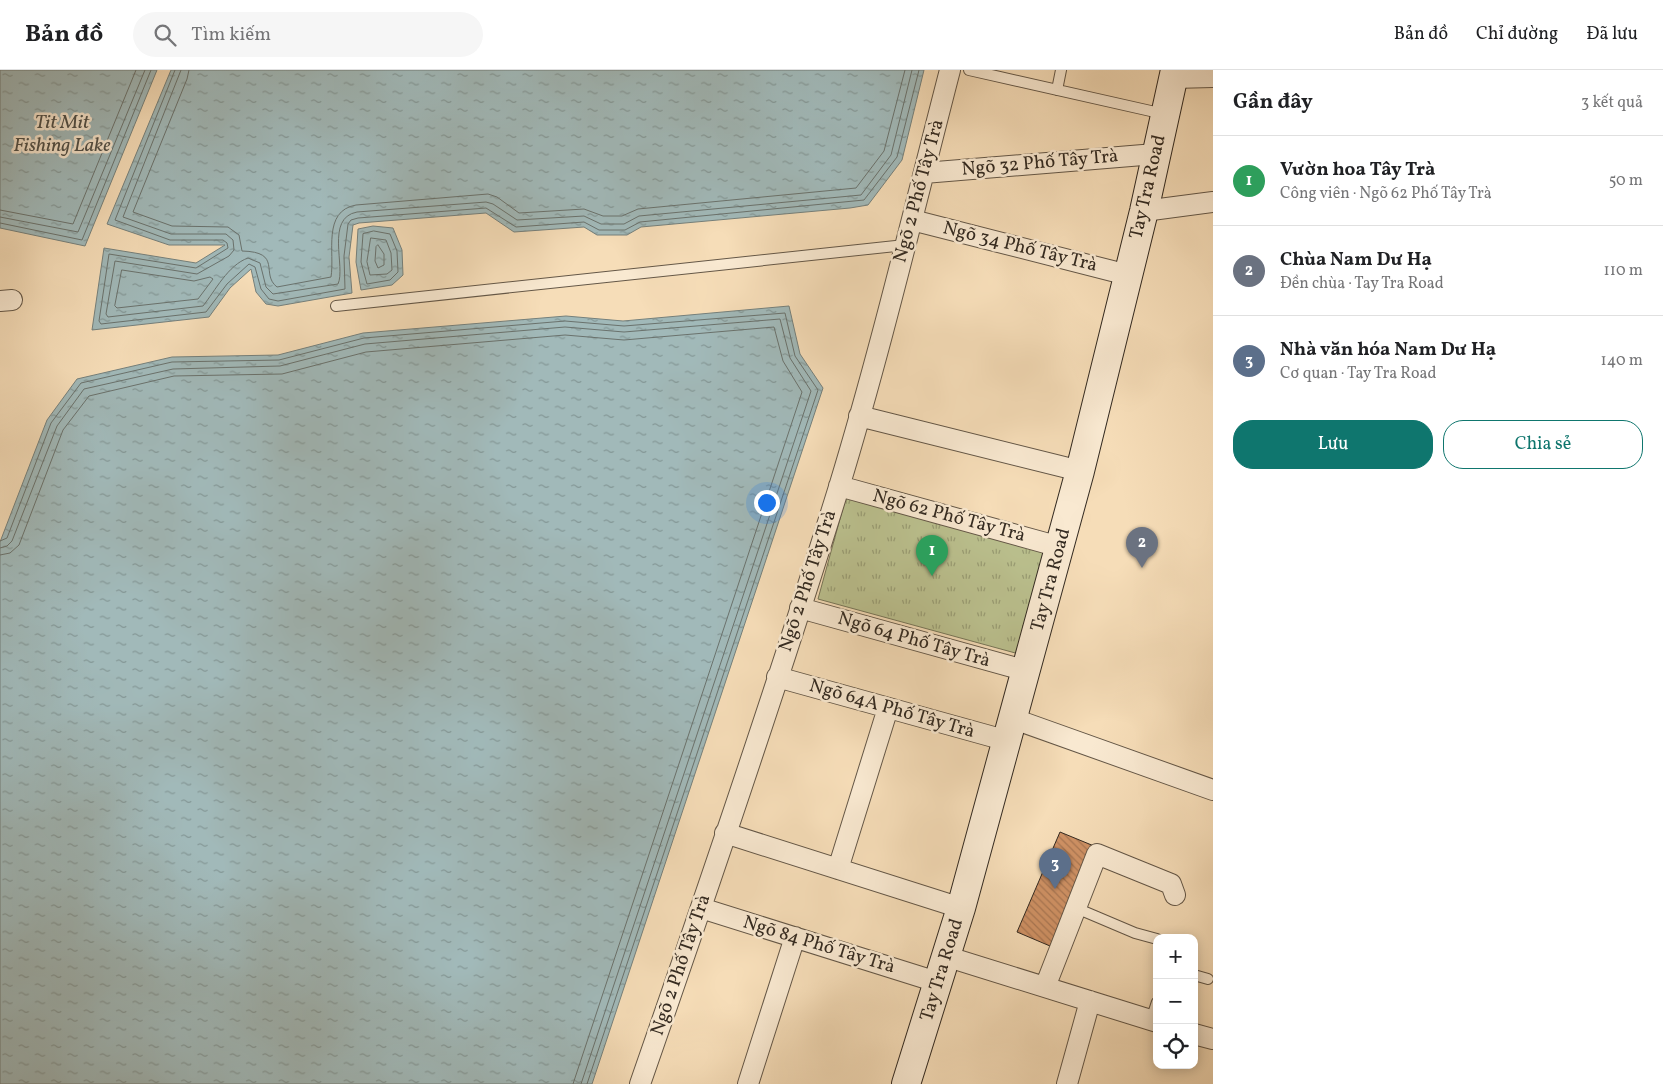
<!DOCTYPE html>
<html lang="vi">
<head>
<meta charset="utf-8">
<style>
  :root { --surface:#fff; --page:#f6f6f6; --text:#202124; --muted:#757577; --line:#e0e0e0; --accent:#0f766e }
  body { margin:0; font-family:Vollkorn,serif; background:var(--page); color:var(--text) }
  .controls { position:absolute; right:15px; bottom:15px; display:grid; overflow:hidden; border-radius:10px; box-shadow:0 2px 12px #0003 }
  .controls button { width:45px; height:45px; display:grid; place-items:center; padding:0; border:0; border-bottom:1px solid var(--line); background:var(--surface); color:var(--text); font:25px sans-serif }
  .you { position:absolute; left:766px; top:432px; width:18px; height:18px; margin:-12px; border:4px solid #fff; border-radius:50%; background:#1a73e8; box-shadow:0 0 0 8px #1a73e833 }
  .badge { display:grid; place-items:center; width:32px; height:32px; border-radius:50%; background:var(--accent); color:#fff; font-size:16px; font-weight:700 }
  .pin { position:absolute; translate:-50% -41px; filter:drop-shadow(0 1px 2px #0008) }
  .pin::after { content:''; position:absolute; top:26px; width:18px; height:15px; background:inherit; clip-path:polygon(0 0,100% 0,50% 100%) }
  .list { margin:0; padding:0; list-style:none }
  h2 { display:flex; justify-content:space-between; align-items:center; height:65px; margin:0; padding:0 20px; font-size:21px }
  h2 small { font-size:16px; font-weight:400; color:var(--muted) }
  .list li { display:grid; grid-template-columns:32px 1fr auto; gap:15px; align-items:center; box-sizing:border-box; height:90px; padding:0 20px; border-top:1px solid var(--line) }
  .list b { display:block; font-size:19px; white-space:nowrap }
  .list p { margin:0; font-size:16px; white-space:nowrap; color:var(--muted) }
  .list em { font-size:16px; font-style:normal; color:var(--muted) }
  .actions { display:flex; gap:10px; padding:15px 20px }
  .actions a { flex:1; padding:11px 0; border:1px solid var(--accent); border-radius:20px; text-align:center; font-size:18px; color:var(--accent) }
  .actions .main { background:var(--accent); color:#fff }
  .icon { flex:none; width:28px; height:28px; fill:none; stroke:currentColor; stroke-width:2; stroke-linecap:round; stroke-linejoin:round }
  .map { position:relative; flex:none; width:1213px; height:1014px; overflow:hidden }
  header { display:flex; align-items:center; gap:30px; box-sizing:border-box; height:70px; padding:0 25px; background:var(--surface); border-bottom:1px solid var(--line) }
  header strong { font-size:24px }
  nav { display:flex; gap:28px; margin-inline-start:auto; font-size:18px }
  .search { width:350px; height:45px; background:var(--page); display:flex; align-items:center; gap:12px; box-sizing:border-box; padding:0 18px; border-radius:28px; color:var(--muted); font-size:19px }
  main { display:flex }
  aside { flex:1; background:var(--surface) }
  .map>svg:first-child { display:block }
  .grass { fill:url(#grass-tufts); stroke:#777658 }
  .water { fill:url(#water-ripples); stroke:#75807c }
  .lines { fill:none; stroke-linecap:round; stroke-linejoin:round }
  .shore { stroke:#6a726d; stroke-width:1 }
  .building { fill:url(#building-back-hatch); stroke:#332a21 }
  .lane-casing { stroke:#645747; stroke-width:12 }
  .street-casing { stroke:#645747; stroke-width:22 }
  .secondary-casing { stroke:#332a21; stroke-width:30 }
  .lane { stroke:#f9e9d1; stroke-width:10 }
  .street { stroke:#f9e9d1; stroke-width:20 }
  .secondary { stroke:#f9e9d1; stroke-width:28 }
  .labels { text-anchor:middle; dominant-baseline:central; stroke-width:5; stroke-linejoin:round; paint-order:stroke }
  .street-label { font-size:19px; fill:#332a21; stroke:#f9e9d1 }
  .water-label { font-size:20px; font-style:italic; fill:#4e4e47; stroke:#f9e9d1 }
</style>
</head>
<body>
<header>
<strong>Bản đồ</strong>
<div class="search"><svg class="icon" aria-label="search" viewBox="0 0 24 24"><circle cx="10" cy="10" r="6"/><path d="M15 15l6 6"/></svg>Tìm kiếm</div>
<nav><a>Bản đồ</a><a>Chỉ đường</a><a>Đã lưu</a></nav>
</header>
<main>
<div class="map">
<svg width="1213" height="1014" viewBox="0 0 1213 1014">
  <defs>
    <pattern id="grass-tufts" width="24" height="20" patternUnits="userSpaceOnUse" patternTransform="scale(1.25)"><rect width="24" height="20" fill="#bbc18f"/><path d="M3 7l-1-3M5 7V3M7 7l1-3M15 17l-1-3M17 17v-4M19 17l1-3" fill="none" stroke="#999d74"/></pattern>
    <pattern id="water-ripples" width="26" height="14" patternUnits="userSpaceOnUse" patternTransform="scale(1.25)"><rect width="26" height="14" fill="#a1b9b9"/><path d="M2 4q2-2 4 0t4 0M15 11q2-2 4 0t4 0" fill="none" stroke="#849796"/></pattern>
    <pattern id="building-back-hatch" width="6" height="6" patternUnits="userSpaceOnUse" patternTransform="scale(1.25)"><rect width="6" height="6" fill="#cf9265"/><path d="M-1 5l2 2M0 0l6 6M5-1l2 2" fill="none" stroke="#a97753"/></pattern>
  </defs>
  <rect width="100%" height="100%" fill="#f6ddb8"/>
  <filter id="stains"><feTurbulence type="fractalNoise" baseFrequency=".004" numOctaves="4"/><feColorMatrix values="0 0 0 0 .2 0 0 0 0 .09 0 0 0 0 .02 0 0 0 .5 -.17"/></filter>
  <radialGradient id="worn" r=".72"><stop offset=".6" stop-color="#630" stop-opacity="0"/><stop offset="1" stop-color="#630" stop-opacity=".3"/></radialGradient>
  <!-- grass -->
  <path class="grass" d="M 846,427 L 1047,483 L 1019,584 L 818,529 Z"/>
  <!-- water -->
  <path class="water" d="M 0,0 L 157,0 L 85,176 L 0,158 Z
    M 171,0 L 924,0 L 902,90 L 868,135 L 850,138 L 641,157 L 627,165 L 597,165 L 584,157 L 514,162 L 486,143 L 359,153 L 353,155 L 349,187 L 352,223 L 278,236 L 266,234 L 256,222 L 251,199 L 230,218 L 209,247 L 92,260 L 104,178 L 196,193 L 225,175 L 169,175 L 107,154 Z
    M 373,156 L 393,158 L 402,180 L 403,205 L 392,215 L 361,220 L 356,192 L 358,159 Z
    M 789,236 L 800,284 L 823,318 L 592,1014 L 0,1014 L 0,472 L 47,350 L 77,309 L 172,287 L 278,285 L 363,263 L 566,246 L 623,251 Z"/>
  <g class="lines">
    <!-- shore -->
    <path class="shore" d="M 175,0 L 115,150 L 170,170 L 223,170 L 227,173 L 228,178 L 196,198 L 109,184 L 99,251 L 101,254 L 206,242 L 227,214 L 249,194 L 255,197 L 261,219 L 269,229 L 278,231 L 345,219 L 344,186 L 348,154 L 351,150 L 358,148 L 486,138 L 516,157 L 584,152 L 599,160 L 625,160 L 640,152 L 864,130 L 897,87 L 919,0
      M 181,0 L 123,147 L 171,164 L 226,164 L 233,170 L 234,180 L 229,186 L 197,204 L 115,191 L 106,244 L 108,247 L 203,236 C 215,221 228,195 248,188 L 260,193 L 266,217 L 273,224 L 338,214 C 346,197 325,148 357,142 L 486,132 L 493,134 L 517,150 L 584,146 L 601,154 L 624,154 L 639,146 L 861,125 L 891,85 L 912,0
      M 189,0 L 187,9 L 133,142 L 172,156 L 228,157 L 239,165 L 242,181 C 283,182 260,204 277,217 L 331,207 C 335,183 322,141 356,135 L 488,124 L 497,127 L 519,143 L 584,139 L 603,146 L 622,146 L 638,139 L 856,118 L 884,81 L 905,0
      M 0,140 L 73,154 L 136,0
      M 0,147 L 78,162 L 145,0
      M 0,153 L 82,170 L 151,0
      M 374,161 L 390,164 L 397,181 L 398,202 L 390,210 L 367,214 L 361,192 L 363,164 Z
      M 371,168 L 386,170 L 391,183 L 392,200 L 387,204 L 370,205 L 367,192 Z
      M 378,175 L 384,184 L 384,195 L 378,198 L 375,191 L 376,177 Z
      M 122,200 L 194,211 L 210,207 L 213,209 L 198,229 L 117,238 L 115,236 Z
      M 0,471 L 7,468 L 51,353 L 81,313 L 172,292 L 279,290 L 364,268 L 565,251 L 624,256 L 785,243 L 795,286 L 818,320 L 587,1014
      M 0,478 L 7,476 L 12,471 L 57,356 L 84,319 L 173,299 L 280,296 L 365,274 L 565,257 L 624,262 L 780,249 L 790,288 L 811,321 L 581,1014
      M 0,485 L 10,483 L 19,475 L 63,360 L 89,326 L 174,306 L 282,304 L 366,282 L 565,265 L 624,270 L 774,257 L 783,291 L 802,322 L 573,1014"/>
  </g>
  <!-- building -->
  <path class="building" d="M 1060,762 L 1094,776 L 1050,876 L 1017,862 Z"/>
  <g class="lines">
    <!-- lane casing -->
    <g class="lane-casing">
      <path id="lane" d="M 969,0 L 1164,44
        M 1057,20 L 1061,0
        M 336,236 L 905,175
        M 1076,838 L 1135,863 L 1157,869
        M 1194,905 L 1208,909
        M 1151,950 L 1157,932"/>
    </g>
    <!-- street casing -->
    <g class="street-casing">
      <path id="street" d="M 1173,8 L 1213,7
        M 924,103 L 1155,84
        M 1144,141 L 1213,132
        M 912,150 L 1128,205
        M 0,231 L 12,230
        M 859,346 L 1080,401
        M 839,416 L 1060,477
        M 800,538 L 1027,601
        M 777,607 L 1008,671
        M 1014,649 L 1213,720
        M 725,763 L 961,838
        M 838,799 L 888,638
        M 701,838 L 937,912
        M 945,886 L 1157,952
        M 1045,917 L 1097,784 L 1171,814 L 1175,825
        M 1194,964 L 1213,969
        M 640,1014 C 709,816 777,617 839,417 C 881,279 914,139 950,0
        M 748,1014 L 795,867
        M 1067,1014 L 1090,931"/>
    </g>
    <!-- secondary casing -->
    <g class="secondary-casing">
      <path id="secondary" d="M 906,1014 L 961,838 L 1080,401 L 1144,141 L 1175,0"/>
    </g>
    <!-- lane -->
    <use href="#lane" class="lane"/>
    <!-- street -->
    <use href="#street" class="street"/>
    <!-- secondary -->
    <use href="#secondary" class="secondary"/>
  </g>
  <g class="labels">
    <!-- street labels -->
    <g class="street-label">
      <text transform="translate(1040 93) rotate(-5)">Ngõ 32 Phố Tây Trà</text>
      <text transform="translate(1148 117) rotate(-77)">Tay Tra Road</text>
      <text transform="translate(919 121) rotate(-75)">Ngõ 2 Phố Tây Trà</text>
      <text transform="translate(1020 177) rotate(14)">Ngõ 34 Phố Tây Trà</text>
      <text transform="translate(949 446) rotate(15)">Ngõ 62 Phố Tây Trà</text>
      <text transform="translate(1051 510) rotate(-75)">Tay Tra Road</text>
      <text transform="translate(808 511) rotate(-72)">Ngõ 2 Phố Tây Trà</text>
      <text transform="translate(914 570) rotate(16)">Ngõ 64 Phố Tây Trà</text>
      <text transform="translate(892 639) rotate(16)">Ngõ 64A Phố Tây Trà</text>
      <text transform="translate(819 875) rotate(17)">Ngõ 84 Phố Tây Trà</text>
      <text transform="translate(681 895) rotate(-71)">Ngõ 2 Phố Tây Trà</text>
      <text transform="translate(942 900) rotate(-73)">Tay Tra Road</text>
    </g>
    <!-- water labels -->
    <g class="water-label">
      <text x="62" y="53">Tit Mit<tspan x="62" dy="23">Fishing Lake</tspan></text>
    </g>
  </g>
  <rect width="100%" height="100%" filter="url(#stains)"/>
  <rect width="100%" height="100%" fill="url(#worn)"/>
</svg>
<div class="controls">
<button>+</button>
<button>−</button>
<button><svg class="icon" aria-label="locate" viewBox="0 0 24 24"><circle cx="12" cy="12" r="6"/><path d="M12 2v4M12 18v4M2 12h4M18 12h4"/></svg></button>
</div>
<div class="you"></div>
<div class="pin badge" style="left:932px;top:506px;background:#2e9e5b">1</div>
<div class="pin badge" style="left:1142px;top:498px;background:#6b7280">2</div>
<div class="pin badge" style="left:1055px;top:819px;background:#5c6f8a">3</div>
</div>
<aside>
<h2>Gần đây<small>3 kết quả</small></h2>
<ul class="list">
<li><span class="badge" style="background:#2e9e5b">1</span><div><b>Vườn hoa Tây Trà</b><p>Công viên · Ngõ 62 Phố Tây Trà</p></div><em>50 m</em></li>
<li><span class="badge" style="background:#6b7280">2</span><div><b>Chùa Nam Dư Hạ</b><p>Đền chùa · Tay Tra Road</p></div><em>110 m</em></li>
<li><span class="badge" style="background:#5c6f8a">3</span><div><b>Nhà văn hóa Nam Dư Hạ</b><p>Cơ quan · Tay Tra Road</p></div><em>140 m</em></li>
</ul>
<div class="actions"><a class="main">Lưu</a><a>Chia sẻ</a></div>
</aside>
</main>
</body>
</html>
